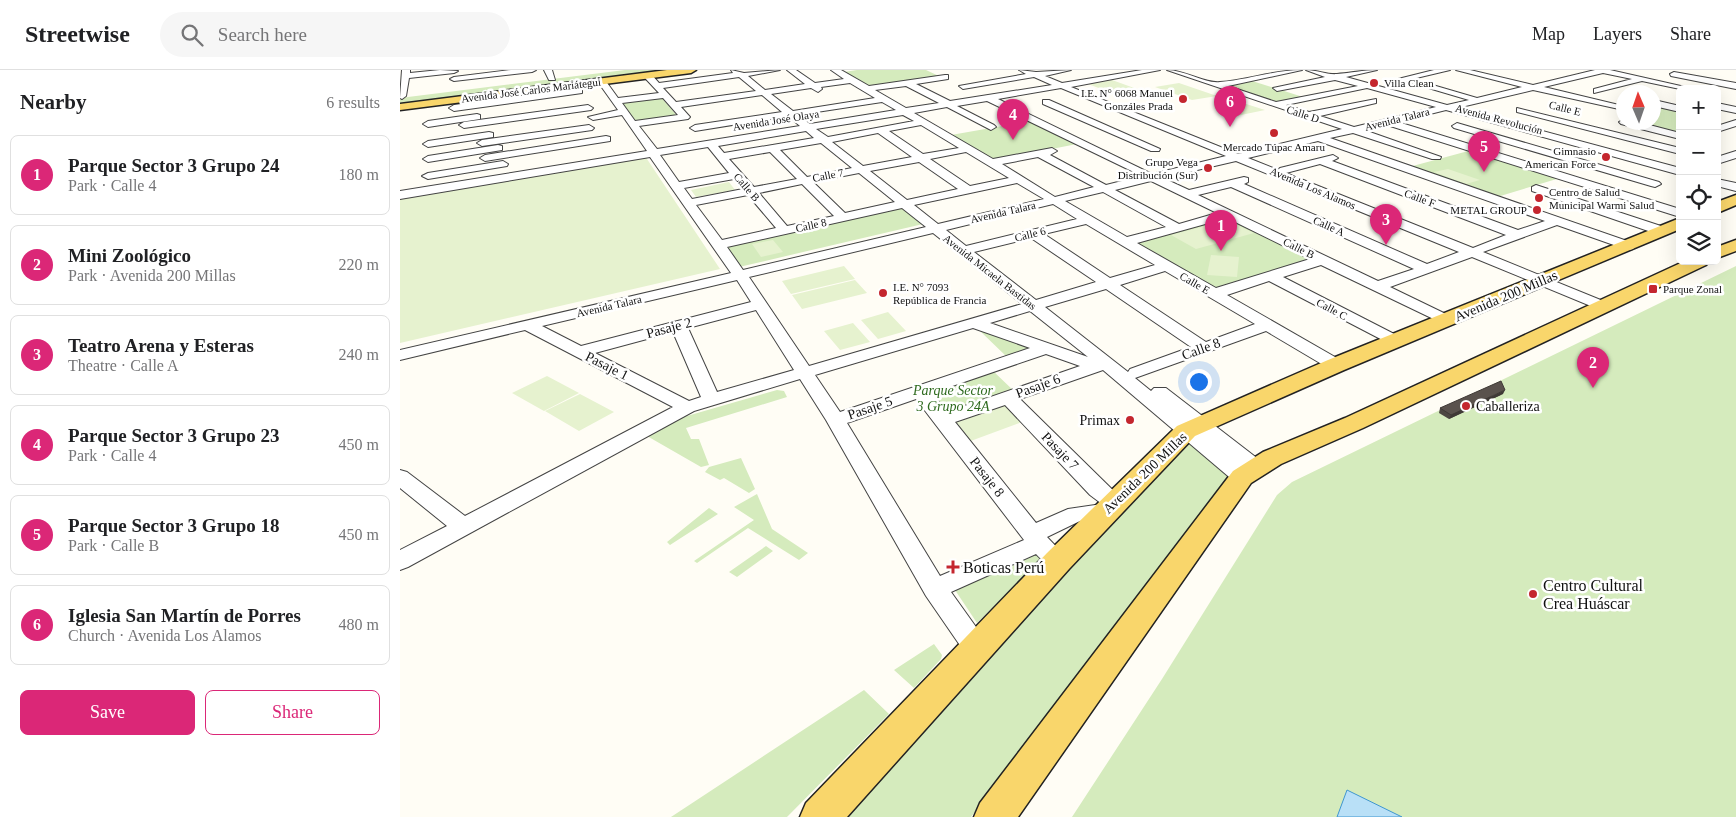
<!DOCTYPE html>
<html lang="en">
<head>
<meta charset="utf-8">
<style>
  :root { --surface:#fff; --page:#f6f6f6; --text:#202124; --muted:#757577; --line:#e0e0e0; --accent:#db2777 }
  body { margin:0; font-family:"Times New Roman",serif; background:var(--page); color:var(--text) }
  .controls { position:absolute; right:15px; top:15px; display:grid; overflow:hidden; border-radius:8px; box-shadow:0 5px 20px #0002 }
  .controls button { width:45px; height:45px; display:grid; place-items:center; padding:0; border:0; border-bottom:1px solid var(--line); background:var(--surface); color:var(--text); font:25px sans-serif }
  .compass { position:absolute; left:1216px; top:15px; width:45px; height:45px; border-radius:50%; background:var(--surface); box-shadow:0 5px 20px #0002; rotate:358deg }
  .you { position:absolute; left:798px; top:311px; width:18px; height:18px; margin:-12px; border:4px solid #fff; border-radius:50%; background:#1a73e8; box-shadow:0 0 0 8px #1a73e833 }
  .badge { display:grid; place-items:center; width:32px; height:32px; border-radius:50%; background:var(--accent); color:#fff; font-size:16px; font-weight:700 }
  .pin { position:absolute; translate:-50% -41px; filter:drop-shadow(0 1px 2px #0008) }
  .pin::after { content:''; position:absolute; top:26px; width:18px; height:15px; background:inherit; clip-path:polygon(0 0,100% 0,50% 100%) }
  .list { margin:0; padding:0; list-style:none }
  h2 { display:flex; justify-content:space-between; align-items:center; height:65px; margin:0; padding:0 20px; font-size:21px }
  h2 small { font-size:16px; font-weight:400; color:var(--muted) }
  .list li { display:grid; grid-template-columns:32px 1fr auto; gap:15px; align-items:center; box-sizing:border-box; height:80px; margin:0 10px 10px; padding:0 10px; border:1px solid var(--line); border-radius:8px }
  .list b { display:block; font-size:19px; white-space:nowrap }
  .list p { margin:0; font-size:16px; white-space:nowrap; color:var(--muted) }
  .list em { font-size:16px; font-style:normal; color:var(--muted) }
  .actions { display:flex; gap:10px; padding:15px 20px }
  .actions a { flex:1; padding:11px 0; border:1px solid var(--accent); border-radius:8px; text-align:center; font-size:18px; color:var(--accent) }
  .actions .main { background:var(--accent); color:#fff }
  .icon { flex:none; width:28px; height:28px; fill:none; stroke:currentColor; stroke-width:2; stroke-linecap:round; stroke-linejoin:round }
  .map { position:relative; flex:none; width:1336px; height:747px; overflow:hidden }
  header { display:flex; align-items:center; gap:30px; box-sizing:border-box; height:70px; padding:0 25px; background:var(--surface); border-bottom:1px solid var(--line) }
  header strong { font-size:24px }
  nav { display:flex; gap:28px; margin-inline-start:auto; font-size:18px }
  .search { width:350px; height:45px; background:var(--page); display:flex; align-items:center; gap:12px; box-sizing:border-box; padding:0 18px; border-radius:28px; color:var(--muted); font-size:19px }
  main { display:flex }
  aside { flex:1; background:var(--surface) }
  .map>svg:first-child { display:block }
  .green { fill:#d5ebbd }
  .pitch { fill:#e6f2cf }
  .water { fill:#b9e0f7; stroke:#3f96cf }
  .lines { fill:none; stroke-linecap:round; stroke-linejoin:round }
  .minor-casing { stroke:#444; stroke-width:2 }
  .major-casing { stroke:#222; stroke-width:3 }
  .minor { fill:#fff; fill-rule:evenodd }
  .major { fill:#f9d66b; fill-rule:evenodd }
  .wall { fill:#4d4742 }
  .shaded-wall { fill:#3f3936 }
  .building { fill:#5a524d; stroke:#3f3936 }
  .poi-dot { fill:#c4262e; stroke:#fff; stroke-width:2 }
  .labels { text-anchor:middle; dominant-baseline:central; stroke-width:5; stroke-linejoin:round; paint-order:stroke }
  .far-poi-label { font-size:11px; fill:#111; stroke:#fff; text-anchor:start }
  .far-street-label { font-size:11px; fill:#111; stroke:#fff }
  .street-label { font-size:14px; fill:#111; stroke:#fff }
  .park-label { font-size:14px; font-style:italic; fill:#2f6b1f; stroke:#fff }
  .poi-label { font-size:14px; fill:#111; stroke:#fff; text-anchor:start }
  .near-poi-label { font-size:16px; fill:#111; stroke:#fff; text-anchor:start }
</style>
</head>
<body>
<header>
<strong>Streetwise</strong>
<div class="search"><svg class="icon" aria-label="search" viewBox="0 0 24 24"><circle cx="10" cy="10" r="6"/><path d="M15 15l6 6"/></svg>Search here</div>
<nav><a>Map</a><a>Layers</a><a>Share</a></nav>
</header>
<main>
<aside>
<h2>Nearby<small>6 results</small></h2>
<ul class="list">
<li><span class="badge">1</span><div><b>Parque Sector 3 Grupo 24</b><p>Park · Calle 4</p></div><em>180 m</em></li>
<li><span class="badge">2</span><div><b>Mini Zoológico</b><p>Park · Avenida 200 Millas</p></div><em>220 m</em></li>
<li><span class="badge">3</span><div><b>Teatro Arena y Esteras</b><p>Theatre · Calle A</p></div><em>240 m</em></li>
<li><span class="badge">4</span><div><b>Parque Sector 3 Grupo 23</b><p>Park · Calle 4</p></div><em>450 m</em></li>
<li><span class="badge">5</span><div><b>Parque Sector 3 Grupo 18</b><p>Park · Calle B</p></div><em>450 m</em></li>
<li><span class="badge">6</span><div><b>Iglesia San Martín de Porres</b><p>Church · Avenida Los Alamos</p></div><em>480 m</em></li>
</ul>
<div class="actions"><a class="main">Save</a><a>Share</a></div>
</aside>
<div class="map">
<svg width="1336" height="747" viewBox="0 0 1336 747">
  <rect width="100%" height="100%" fill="#fffdf5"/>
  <!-- green -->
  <path class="green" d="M 225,0 L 284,0 L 0,35 L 0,28 Z
    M 457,0 L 526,0 L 541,7 L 470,18 L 444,2 Z
    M 849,10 L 903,27 L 875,33 L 823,15 Z
    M 261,27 L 278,47 L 237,53 L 222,32 Z
    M 1254,34 L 1280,40 L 1280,65 L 1230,53 L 1254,52 Z
    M 630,51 L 677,74 L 595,90 L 551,65 Z
    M 1072,80 L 1160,108 L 1097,127 L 1009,97 Z
    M 501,136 L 523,154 L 339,197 L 323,175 Z
    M 828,147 L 911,188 L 812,220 L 734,173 Z
    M 1336,196 L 1336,747 L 672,747 L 762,609 L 877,425 L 892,412 Z
    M 579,260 L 582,260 L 634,278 L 608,288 Z
    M 591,299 L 616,323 L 545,347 L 523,322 Z
    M 377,320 L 384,321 L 387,327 L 286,358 L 291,369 L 299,369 L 309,395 L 301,397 L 247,366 L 280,348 Z
    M 786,367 L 832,407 L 571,747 L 436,747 Z
    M 341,388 L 355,419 L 349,423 L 324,408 L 320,410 L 305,402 L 309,397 Z
    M 357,424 L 372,459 L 408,483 L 399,490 L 348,458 L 297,493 L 294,491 L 354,450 L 334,437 Z
    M 309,438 L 318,444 L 270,475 L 267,472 Z
    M 366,476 L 373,481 L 337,507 L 329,502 Z
    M 640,480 L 646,484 L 577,553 L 553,517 Z
    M 534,574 L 542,585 L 541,589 L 514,618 L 494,600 Z
    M 464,620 L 489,644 L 387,747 L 271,747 Z"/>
  <!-- pitch -->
  <path class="pitch" d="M 712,10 L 737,19 L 712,23 L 688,14 Z
    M 779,13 L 817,26 L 792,30 L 755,17 Z
    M 843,33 L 865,40 L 836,46 L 814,38 Z
    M 245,86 L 320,199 L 0,273 L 0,127 Z
    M 1048,99 L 1080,110 L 1066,114 L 1034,102 Z
    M 329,112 L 335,120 L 296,127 L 291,120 Z
    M 827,150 L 854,163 L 796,179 L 771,165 Z
    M 373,170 L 383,182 L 361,187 L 352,174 Z
    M 811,185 L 839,187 L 837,207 L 807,205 Z
    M 444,196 L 455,209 L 391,224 L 382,211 Z
    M 455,210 L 467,223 L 402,239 L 392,225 Z
    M 488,242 L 506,261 L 478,269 L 461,250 Z
    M 453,253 L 470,272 L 440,280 L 424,261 Z
    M 147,306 L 179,323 L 144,341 L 112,323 Z
    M 180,324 L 214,342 L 179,361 L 145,341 Z
    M 605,334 L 622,352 L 568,372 L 551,352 Z"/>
  <!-- water -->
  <path class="water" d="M 947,720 L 1002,747 L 937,747 Z"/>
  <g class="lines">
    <!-- minor casing -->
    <g class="minor-casing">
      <path id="minor" d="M 2,0 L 10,0 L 10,3 L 40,0 L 58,1 L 54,3 L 9,8 L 6,26 L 2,29 L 0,28 Z
        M 111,0 L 136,0 L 132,2 L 54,11 L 50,9 L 54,7 Z
        M 144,0 L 152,0 L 155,10 L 149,10 Z
        M 331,0 L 344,3 L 380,0 L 348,6 L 365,20 L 405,14 L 387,0 L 396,0 L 415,13 L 444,9 L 431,0 L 441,0 L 469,16 L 545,5 L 548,5 L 548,9 L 516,14 L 550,31 L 652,15 L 634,7 L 563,19 L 559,16 L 626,4 L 619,0 L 636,2 L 671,0 L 645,6 L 662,13 L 742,0 L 760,0 L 671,17 L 838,84 L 942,59 L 767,0 C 785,0 805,14 820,12 C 848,10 874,0 902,0 L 828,16 L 876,32 L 958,16 L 935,10 L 877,21 L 873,18 L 925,7 L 906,0 C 917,0 927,5 937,4 C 951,3 963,0 977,0 L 946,7 L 1047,35 L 1069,30 L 998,9 L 1034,0 L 1050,0 L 1012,9 L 1077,28 L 1122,17 L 1056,0 L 1070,0 L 1133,15 L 1195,0 L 1210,0 L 1294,19 L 1280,19 L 1242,11 L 1194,23 L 1194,19 L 1232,9 L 1203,3 L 1144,17 L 1219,35 L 1219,39 L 1133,20 L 1057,38 L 1280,98 L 1280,105 L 1046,40 L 998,52 L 1280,139 L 1280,147 L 987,55 L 964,60 L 1041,87 L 1040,89 L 1032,89 L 953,63 L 930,68 L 1233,173 L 1235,176 L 1233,179 L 1228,180 L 1157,155 L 1083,182 L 1208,233 L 1211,236 L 1203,241 L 1198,239 L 1072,187 L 990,217 L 1052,247 L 1054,250 L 1052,253 L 1046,255 L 921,195 L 883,207 L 1000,267 L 1002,271 L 1000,275 L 994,276 L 869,211 L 827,225 L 942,291 L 945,295 L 942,299 L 930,299 L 866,261 L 735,308 L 751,321 L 754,318 L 766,318 L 862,392 L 865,397 L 862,402 L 849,402 L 853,407 L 849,412 L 842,414 L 835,412 L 703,300 L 620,329 L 725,432 L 722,437 L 715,439 L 713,446 L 680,451 L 647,467 L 670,491 L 666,497 C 652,502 646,494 636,484 L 551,522 L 586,571 L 590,579 L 586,587 L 577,590 L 568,587 L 526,526 L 426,350 L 400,309 L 294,341 L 8,497 L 0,500 L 0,480 L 47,456 L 0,418 L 0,400 L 7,402 L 65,446 L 273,337 L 125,260 L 0,290 L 0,280 L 331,203 L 250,87 L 0,129 L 0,121 L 247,81 L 222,45 L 193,50 L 188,47 L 218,40 L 198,12 L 199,10 L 205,10 L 218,28 L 259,23 L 245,8 L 245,4 L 251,4 L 259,13 L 333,3 ZM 339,7 L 356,21 L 276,32 L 263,18 ZM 450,13 L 475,28 L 393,41 L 371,24 L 411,18 L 418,22 L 422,19 L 421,17 ZM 506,16 L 539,33 L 506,38 L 475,20 ZM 661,18 L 826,86 L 752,104 L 598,29 ZM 967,18 L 1036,37 L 954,57 L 920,46 L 976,33 L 976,29 L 909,42 L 886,35 ZM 362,25 L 382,42 L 295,55 L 290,58 L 295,61 L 388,46 L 400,56 L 257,79 L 239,56 L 288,49 L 290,47 L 281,37 ZM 263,28 L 278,45 L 235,51 L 222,33 ZM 587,31 L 742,106 L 706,115 L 650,85 L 657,81 L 652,78 L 593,89 L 514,43 L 547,37 L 591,60 L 596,57 L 594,55 L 557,36 ZM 482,32 L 496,40 L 410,54 L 397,45 ZM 503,45 L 514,51 L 428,67 L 416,59 ZM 521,55 L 559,78 L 523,84 L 489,61 ZM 406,61 L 414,68 L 324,83 L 318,76 ZM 478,63 L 512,87 L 463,96 L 432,72 ZM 918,71 L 1145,151 L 1118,160 L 932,91 L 938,88 L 933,85 L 880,98 L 878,100 L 848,88 ZM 421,73 L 452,98 L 407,107 L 380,80 ZM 308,77 L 329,103 L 279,112 L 260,85 ZM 370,82 L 397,109 L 354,117 L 329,89 ZM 566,82 L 609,108 L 570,116 L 530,89 ZM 638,87 L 694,117 L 655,127 L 602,94 ZM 836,91 L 1059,182 L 1027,194 L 844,114 L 848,112 L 848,108 L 844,107 L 789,120 L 763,108 ZM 519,92 L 558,119 L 507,130 L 470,101 ZM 920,94 L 1106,165 L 1073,178 L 886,103 ZM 459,103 L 495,132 L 445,143 L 413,112 ZM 334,109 L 343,119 L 292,129 L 284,118 ZM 751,111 L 817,143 L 779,154 L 715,120 ZM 617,113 L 644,129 L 538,154 L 514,135 ZM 402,114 L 434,146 L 387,156 L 359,123 ZM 831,117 L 1014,199 L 978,211 L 798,125 ZM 703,122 L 766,157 L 727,167 L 665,131 ZM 348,125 L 376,158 L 322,170 L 296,135 ZM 653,134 L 677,149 L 566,176 L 546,160 ZM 502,138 L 526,157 L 343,200 L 327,177 ZM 827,148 L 910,189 L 816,218 L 737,173 ZM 686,154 L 755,195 L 710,208 L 644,164 ZM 533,163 L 622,234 L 409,296 L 349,207 ZM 631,168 L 696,212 L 636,230 L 574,182 ZM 765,201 L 855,254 L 806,272 L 720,215 ZM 337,210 L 351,232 L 181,276 L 142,256 ZM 706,219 L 791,277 L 730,299 L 728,302 L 645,237 ZM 356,240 L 394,300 L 317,322 L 288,258 ZM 630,241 L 688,287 L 590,253 ZM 573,258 L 630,278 L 440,342 L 415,305 ZM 273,262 L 301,327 L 289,331 L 195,283 ZM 646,284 L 680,296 L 547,342 L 532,323 ZM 516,329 L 624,470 L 540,506 L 447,353 ZM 605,335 L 690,425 L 702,434 L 668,439 L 636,453 L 555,352 Z
        M 1274,2 L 1336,13 L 1336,19 L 1271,6 L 1270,4 Z
        M 179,18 L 182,19 L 182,23 L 54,41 L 49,38 L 54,35 Z
        M 643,30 L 649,30 L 760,79 L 759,81 L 751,81 L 643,34 Z
        M 1254,30 L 1280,36 L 1280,42 L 1254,36 Z
        M 1317,33 L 1336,37 L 1336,43 L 1317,39 Z
        M 188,35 L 193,38 L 191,40 L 64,58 L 59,55 L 64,52 Z
        M 1117,38 L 1280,78 L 1280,84 L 1117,42 Z
        M 77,44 L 80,45 L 80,49 L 28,57 L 23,54 L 28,51 Z
        M 1224,49 L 1224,52 L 1238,52 L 1280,63 L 1280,69 L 1221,54 L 1219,52 Z
        M 1336,50 L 1336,56 L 1317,62 L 1317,56 Z
        M 1057,53 L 1259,112 L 1261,114 L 1255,117 L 1251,116 L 1054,58 L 1052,56 Z
        M 189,55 L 194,58 L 192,60 L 82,76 L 77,73 L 82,70 Z
        M 89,62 L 93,63 L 93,67 L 28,77 L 23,74 L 28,71 Z
        M 206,66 L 210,67 L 210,71 L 85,91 L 80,88 L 85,85 Z
        M 98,75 L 102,76 L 102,80 L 28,92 L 23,89 L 28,86 Z
        M 1336,81 L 1336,88 L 1317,94 L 1317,87 Z
        M 103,91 L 108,94 L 107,96 L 28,109 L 22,106 L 28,103 Z
        M 1317,109 L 1336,113 L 1336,121 L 1317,116 Z
        M 1136,115 L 1267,158 L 1269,161 L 1262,165 L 1257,164 L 1132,121 L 1132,117 Z"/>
    </g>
    <!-- major casing -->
    <g class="major-casing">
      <path id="major" d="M 267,0 L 296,0 L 291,3 L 0,40 L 0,34 Z
        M 1336,125 L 1336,135 L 1317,143 L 1317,132 Z
        M 1280,148 L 1280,159 L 944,300 L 795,366 L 669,499 L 447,747 L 400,747 L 406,733 L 647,483 L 777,356 L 928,290 Z
        M 1336,170 L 1336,181 L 1317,188 L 1317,177 Z
        M 1285,191 L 1309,191 L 1306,195 L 963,358 L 881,394 L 851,413 L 618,747 L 574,747 L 580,733 L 833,401 L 863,382 L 945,348 Z"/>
    </g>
    <!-- minor -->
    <use href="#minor" class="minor"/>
    <!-- major -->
    <use href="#major" class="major"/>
  </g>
  <!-- wall -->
  <path class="wall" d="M 1103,324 L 1049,349 L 1039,343 L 1040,338 Z"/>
  <!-- shaded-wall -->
  <path class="shaded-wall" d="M 1105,320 L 1103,324 L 1049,349 L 1051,345 Z"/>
  <!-- building -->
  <path class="building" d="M 1101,311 L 1105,320 L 1051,345 L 1040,338 Z"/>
  <!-- markers -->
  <g class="poi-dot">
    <circle cx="974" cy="13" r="5"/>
    <circle cx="783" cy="29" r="5"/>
    <circle cx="874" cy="63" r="5"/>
    <circle cx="1206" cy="87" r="5"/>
    <circle cx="808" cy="98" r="5"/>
    <circle cx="1139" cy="128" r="5"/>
    <circle cx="1137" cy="140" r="5"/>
    <rect x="1248" y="214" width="10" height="10" rx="2.5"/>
    <circle cx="483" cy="223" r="5"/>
    <circle cx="1066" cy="336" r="5"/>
    <circle cx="730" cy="350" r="5"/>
    <path d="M550.5 489.5h5v5h5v5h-5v5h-5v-5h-5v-5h5z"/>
    <circle cx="1133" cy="524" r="5"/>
  </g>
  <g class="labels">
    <!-- far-poi labels -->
    <g class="far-poi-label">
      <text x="984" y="13">Villa Clean</text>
      <text x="773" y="23" text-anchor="end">I.E. N° 6068 Manuel<tspan x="773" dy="13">Gonzáles Prada</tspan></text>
      <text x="874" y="77" text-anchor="middle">Mercado Túpac Amaru</text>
      <text x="1196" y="81" text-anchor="end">Gimnasio<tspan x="1196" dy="13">American Force</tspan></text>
      <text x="798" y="92" text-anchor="end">Grupo Vega<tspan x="798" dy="13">Distribución (Sur)</tspan></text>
      <text x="1149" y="122">Centro de Salud<tspan x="1149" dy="13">Municipal Warmi Salud</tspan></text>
      <text x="1127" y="140" text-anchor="end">METAL GROUP</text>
      <text x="493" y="217">I.E. N° 7093<tspan x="493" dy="13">República de Francia</tspan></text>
      <text x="1263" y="219">Parque Zonal</text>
    </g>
    <!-- far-street labels -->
    <g class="far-street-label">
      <text transform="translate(131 20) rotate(-7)">Avenida José Carlos Mariátegui</text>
      <text transform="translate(1165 38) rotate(14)">Calle E</text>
      <text transform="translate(903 44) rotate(18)">Calle D</text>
      <text transform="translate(997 49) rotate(-14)">Avenida Talara</text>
      <text transform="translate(1099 49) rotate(15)">Avenida Revolución</text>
      <text transform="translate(376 50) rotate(-9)">Avenida José Olaya</text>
      <text transform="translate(428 105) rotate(-11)">Calle 7</text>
      <text transform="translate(347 117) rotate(49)">Calle B</text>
      <text transform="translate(913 118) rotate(23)">Avenida Los Alamos</text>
      <text transform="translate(1020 128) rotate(20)">Calle F</text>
      <text transform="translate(603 142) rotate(-13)">Avenida Talara</text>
      <text transform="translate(411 155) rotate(-12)">Calle 8</text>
      <text transform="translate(929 156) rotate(24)">Calle A</text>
      <text transform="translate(630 164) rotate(-14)">Calle 6</text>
      <text transform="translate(899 178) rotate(26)">Calle B</text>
      <text transform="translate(590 202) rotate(38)">Avenida Micaela Bastidas</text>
      <text transform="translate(795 213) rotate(30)">Calle E</text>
      <text transform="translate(209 236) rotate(-13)">Avenida Talara</text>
      <text transform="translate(932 239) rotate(28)">Calle C</text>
    </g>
    <!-- street labels -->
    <g class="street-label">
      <text transform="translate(1106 226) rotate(-23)">Avenida 200 Millas</text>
      <text transform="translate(269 258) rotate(-15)">Pasaje 2</text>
      <text transform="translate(801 279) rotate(-20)">Calle 8</text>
      <text transform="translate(207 296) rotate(27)">Pasaje 1</text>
      <text transform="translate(638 316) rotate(-20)">Pasaje 6</text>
      <text transform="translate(470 338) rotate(-19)">Pasaje 5</text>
      <text transform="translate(660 381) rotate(46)">Pasaje 7</text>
      <text transform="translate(745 403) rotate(-44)">Avenida 200 Millas</text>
      <text transform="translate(587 407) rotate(52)">Pasaje 8</text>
    </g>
    <!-- park labels -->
    <g class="park-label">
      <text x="553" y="320">Parque Sector<tspan x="553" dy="16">3 Grupo 24A</tspan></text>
    </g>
    <!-- poi labels -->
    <g class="poi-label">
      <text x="1076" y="336">Caballeriza</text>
      <text x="720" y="350" text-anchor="end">Primax</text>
    </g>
    <!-- near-poi labels -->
    <g class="near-poi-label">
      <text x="563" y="497">Boticas Perú</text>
      <text x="1143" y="515">Centro Cultural<tspan x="1143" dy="18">Crea Huáscar</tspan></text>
    </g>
  </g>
</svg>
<div class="controls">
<button>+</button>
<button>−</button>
<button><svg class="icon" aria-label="locate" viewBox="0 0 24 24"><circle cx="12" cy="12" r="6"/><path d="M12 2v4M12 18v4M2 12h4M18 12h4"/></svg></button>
<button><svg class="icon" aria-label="layers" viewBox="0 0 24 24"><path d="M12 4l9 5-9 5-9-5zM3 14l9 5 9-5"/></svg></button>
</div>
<svg class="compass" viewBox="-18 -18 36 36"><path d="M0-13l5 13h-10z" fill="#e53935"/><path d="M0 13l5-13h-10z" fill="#757577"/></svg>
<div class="you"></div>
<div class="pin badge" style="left:821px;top:181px">1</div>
<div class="pin badge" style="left:1193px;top:318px">2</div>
<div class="pin badge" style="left:986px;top:175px">3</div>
<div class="pin badge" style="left:613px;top:70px">4</div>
<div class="pin badge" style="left:1084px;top:102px">5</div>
<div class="pin badge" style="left:830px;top:57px">6</div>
</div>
</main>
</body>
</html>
